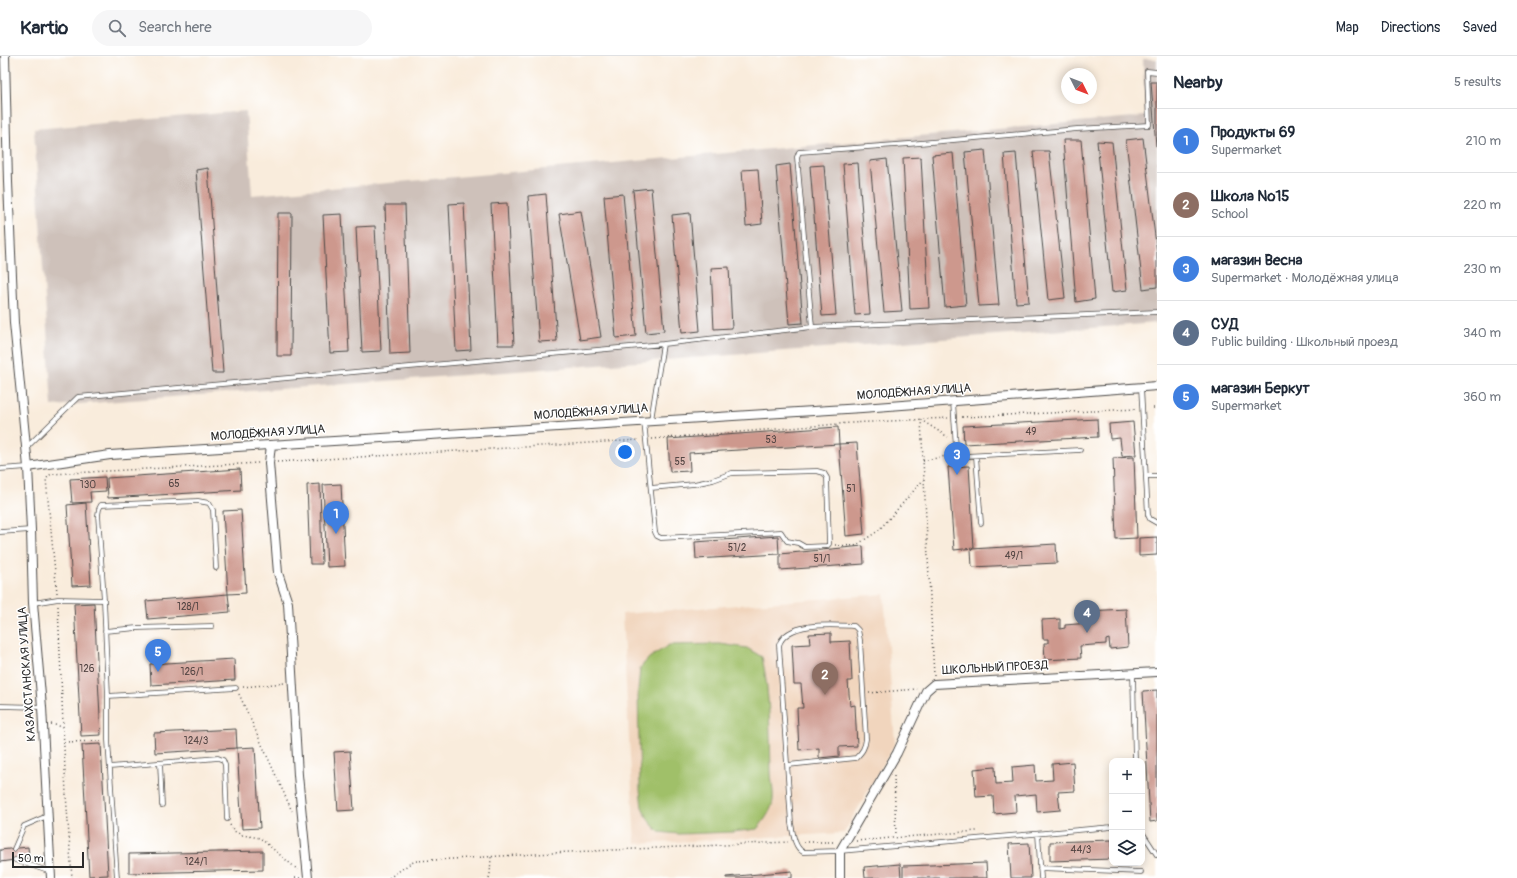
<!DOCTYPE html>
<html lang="en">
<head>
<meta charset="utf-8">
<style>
  :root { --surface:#fff; --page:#f6f6f7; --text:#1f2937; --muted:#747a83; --line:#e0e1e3; --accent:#1f6fb2 }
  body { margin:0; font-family:Pangolin,sans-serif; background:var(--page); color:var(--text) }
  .controls { position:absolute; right:12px; bottom:12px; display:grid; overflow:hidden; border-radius:8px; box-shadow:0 2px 10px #0003 }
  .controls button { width:36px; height:36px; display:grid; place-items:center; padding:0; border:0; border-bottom:1px solid var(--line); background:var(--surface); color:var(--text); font:20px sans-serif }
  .compass { position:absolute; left:1061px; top:12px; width:36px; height:36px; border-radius:50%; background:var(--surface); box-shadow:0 2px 10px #0003; rotate:132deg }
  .scale { position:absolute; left:12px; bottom:10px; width:72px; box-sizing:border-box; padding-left:4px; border:2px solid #2b2b2b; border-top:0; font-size:11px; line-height:14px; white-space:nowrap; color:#2b2b2b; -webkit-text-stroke:3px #fff; paint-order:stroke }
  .you { position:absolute; left:625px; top:396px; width:14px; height:14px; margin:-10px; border:3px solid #fff; border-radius:50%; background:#1a73e8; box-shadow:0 0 0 6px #1a73e833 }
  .badge { display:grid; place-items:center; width:26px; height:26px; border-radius:50%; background:var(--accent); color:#fff; font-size:13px; font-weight:700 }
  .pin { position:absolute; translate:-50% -33px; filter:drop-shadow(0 1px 2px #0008) }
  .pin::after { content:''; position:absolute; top:21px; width:14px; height:12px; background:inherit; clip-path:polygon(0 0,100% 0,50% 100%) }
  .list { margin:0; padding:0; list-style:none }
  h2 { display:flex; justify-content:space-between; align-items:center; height:52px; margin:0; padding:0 16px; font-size:17px }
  h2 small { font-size:13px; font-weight:400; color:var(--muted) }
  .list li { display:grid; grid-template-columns:26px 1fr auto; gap:12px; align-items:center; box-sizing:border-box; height:64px; padding:0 16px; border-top:1px solid var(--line) }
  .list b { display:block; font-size:15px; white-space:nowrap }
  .list p { margin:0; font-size:13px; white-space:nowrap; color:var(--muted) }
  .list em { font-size:13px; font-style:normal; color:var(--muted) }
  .icon { flex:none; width:22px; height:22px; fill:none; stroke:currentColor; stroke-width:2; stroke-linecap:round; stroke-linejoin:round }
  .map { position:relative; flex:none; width:1157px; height:822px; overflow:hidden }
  header { display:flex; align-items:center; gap:24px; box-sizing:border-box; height:56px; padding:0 20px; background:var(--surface); border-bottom:1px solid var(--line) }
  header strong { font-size:19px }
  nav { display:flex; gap:22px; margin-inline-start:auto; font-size:14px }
  .search { width:280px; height:36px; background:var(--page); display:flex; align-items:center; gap:10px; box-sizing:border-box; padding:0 14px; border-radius:22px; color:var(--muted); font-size:15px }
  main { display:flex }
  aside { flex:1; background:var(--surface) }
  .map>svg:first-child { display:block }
  .built { fill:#f1d5bd }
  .industrial { fill:#cec1ba }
  .green { fill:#a0c069; stroke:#66764a }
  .building { fill:#cd988d }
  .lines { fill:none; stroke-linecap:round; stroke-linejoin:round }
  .service-casing { stroke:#4a4846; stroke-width:5.5 }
  .minor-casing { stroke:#4a4846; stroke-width:10 }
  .path { stroke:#4a4846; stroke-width:1.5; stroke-dasharray:1 3; stroke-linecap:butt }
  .service { stroke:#fff; stroke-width:4 }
  .minor { stroke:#fff; stroke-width:8 }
  .labels { text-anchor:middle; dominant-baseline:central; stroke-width:3; stroke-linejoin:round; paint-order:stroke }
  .number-label { font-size:10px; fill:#544644 }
  .street-label { font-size:12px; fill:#2b2b2b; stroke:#fff }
</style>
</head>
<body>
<header>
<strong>Kartio</strong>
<div class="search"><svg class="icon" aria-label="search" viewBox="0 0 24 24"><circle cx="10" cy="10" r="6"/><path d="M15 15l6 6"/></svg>Search here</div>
<nav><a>Map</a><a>Directions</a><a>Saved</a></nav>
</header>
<main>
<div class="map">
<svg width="1157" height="822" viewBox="0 0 1157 822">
  <rect width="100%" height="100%" fill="#fff"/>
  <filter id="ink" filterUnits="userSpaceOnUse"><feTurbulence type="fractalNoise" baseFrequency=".025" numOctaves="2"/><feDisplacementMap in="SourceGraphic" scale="8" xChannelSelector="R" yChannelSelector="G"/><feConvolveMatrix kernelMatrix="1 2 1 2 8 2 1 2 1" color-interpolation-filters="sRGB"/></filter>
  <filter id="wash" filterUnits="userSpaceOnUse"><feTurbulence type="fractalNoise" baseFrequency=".012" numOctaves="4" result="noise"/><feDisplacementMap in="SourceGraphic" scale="16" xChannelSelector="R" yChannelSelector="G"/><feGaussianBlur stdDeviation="0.9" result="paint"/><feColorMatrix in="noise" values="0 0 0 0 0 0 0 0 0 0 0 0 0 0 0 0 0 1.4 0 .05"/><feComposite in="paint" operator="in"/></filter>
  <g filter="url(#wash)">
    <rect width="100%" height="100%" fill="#f9ecdc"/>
    <!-- built -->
    <path class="built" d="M 884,538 L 895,687 L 844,777 L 635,788 L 622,558 Z"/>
    <!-- industrial -->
    <path class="industrial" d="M 1143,3 L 1157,3 L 1157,267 L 52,350 L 34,73 L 246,55 L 252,139 L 1145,60 Z"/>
    <!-- green -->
    <path class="green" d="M 720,588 L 747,592 L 762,601 C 770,638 770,678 771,716 C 771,725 774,735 773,744 C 772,754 764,765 757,773 L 733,776 L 679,778 L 659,776 L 649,765 L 642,751 L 640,733 L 638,635 L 640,612 L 649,602 L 669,589 Z"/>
    <g id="blocks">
      <!-- building -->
      <path class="building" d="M 1151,26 L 1157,26 L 1157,90 L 1156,90 Z
        M 1143,82 L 1157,197 L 1157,231 L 1143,233 L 1126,84 Z
        M 1063,84 L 1081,84 L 1095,243 L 1076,246 Z
        M 1097,85 L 1112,86 L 1127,234 L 1112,236 Z
        M 985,94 L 999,249 L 979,250 L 965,96 Z
        M 1033,95 L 1049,95 L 1065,242 L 1048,244 Z
        M 953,97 L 966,249 L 945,251 L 932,99 Z
        M 1016,97 L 1029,246 L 1016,247 L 1004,98 Z
        M 921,101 L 929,252 L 910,253 L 903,102 Z
        M 887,103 L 902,255 L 884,256 L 870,105 Z
        M 858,107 L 870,258 L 855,259 L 843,108 Z
        M 790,108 L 803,267 L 789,268 L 776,110 Z
        M 824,109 L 836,259 L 822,260 L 810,110 Z
        M 208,112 L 223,317 L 212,317 L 196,114 Z
        M 758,113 L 762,168 L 746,170 L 742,114 Z
        M 651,132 L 664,275 L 646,277 L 633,134 Z
        M 546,138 L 557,285 L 539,286 L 528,140 Z
        M 623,138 L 636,280 L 616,282 L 604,140 Z
        M 464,147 L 471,294 L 456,295 L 449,148 Z
        M 507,147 L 514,289 L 498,289 L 491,148 Z
        M 385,149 L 405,149 L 410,297 L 390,298 Z
        M 581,155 L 601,281 L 580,284 L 559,158 Z
        M 278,157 L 292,157 L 291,300 L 277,300 Z
        M 690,157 L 700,275 L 682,277 L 672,159 Z
        M 342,158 L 349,296 L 330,297 L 323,159 Z
        M 375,170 L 381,295 L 362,296 L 356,171 Z
        M 729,211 L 732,272 L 714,273 L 711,212 Z
        M 1097,363 L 1098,381 L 964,388 L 963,370 Z
        M 1133,366 L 1136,399 L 1122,400 L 1120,382 L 1110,383 L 1109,368 Z
        M 838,371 L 839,388 L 689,397 L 690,415 L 670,416 L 668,383 Z
        M 857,387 L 864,478 L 846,480 L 839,388 Z
        M 1134,401 L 1137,482 L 1116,483 L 1113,402 Z
        M 969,410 L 974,492 L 954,494 L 948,411 Z
        M 240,413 L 241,434 L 108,442 L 107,422 Z
        M 105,421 L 106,435 L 90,436 L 91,446 L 72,447 L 70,423 Z
        M 320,428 L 322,508 L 310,508 L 307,429 Z
        M 341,428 L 345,510 L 327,511 L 323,429 Z
        M 86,447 L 91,529 L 72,530 L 67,449 Z
        M 241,454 L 246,537 L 228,538 L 230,556 L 148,563 L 146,545 L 228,538 L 223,455 Z
        M 778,480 L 779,498 L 696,503 L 695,486 Z
        M 1157,481 L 1157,499 L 1139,500 L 1139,482 Z
        M 1056,488 L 1057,507 L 972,511 L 971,493 Z
        M 863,490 L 864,508 L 780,514 L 780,498 Z
        M 94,547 L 101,679 L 81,680 L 74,548 Z
        M 1126,553 L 1128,591 L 1110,593 L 1109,583 L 1106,584 L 1106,588 L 1080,590 L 1081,602 L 1045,604 L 1044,587 L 1048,587 L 1048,583 L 1043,583 L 1042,564 L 1060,563 L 1060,573 L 1065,572 L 1065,569 L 1089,567 L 1088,555 Z
        M 831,577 L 831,586 L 850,585 L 852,625 L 848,625 L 850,650 L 855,649 L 857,690 L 839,691 L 839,700 L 819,702 L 819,692 L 799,694 L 797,652 L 803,652 L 801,628 L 794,628 L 792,589 L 810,588 L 809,578 Z
        M 234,603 L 235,624 L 151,629 L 150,608 Z
        M 1157,634 L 1157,765 L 1150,766 L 1143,635 Z
        M 236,673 L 237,692 L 155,697 L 154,677 Z
        M 101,688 L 108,819 L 89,820 L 82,689 Z
        M 255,691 L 260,772 L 242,773 L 237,692 Z
        M 350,695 L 354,754 L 338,755 L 334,696 Z
        M 1073,706 L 1075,735 L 1058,736 L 1060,754 L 1037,756 L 1036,738 L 1015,740 L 1016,756 L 994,758 L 993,740 L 976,741 L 974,713 L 995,711 L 996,728 L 1013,727 L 1012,711 L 1035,709 L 1036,725 L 1053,724 L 1052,708 Z
        M 1112,784 L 1112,803 L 1050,805 L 1050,786 Z
        M 1029,787 L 1031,822 L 1011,822 L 1009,788 Z
        M 28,791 L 29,802 L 0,806 L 0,794 Z
        M 263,795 L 263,814 L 129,817 L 129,798 Z
        M 986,807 L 987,822 L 903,822 L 903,810 Z
        M 900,808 L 901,822 L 865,822 L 864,811 Z
        M 792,815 L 792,822 L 726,822 L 726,821 Z"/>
    </g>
  </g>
  <g filter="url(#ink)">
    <use href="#blocks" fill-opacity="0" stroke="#4a4846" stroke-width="1"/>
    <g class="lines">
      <!-- service casing -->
      <g class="service-casing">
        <path id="service" d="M 812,271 L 797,101 L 799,96 L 909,88 L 1077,73 L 1149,69 L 1147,15 L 1157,16
          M 1141,331 L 1148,459 L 1150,463 L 1157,467
          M 953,345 L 956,392 L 958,398 L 965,400 L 1080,394
          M 651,364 L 663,288
          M 644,365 L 655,476 L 657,480 L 661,482 L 781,476 L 787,485 L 798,487 L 805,491 L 827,490 L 829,488 L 827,422 L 824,417 L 817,415 L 732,417 L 713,424 L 694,428 L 651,432
          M 26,392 L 78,341 L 663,288 L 812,271 L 1157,256
          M 976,400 L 981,467
          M 0,413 L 28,411
          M 1146,420 L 1157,420
          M 0,476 L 31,474
          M 104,544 L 98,459 L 99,453 L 101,449 L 198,445 L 209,447 L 213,454 L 216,512
          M 33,547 L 58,543 L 104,544 L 108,640 L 236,632
          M 105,575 L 137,572 L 212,570
          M 1133,618 L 1135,705
          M 108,640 L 108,684 L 117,822
          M 0,650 L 42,651
          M 160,707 L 162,749
          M 788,709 L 856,702 C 862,696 865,692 866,683 L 860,584 L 858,574 L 854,570 C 833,569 787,565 779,589 L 791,767 C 793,777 794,791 803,796 L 840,795 L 1112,771
          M 110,711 L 218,702 L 223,704 L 225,709 L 227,763
          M 1142,776 L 1157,799
          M 1038,778 L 1041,822
          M 14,793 L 24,770 L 47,760
          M 15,804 L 51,816
          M 1040,812 L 1141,816"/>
      </g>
      <!-- minor casing -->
      <g class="minor-casing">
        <path id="minor" d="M 5,0 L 8,126 L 14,267 L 28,411 L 31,474 L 33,547 L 42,651 L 51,822
          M 271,389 L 269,407 L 278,517 L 288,547 L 298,719 L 308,822
          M 28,411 L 110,399 L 862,352 L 1157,330
          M 840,822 L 840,795 L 897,697 L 926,635 L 934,628 L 1157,616"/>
      </g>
      <!-- path -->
      <path class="path" d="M 1149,352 L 1157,352
        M 962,361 L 1136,353
        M 652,383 L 851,367 L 948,362
        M 923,405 L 950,399
        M 277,406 L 639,384
        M 835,489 L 855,490 L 878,475 L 925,422
        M 57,537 L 46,423 L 51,418 L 259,407
        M 58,550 L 66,738 L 72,822
        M 934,620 L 921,364 L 948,381
        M 243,631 L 285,627
        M 869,637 L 917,633
        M 239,638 L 292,755
        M 51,668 L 63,671
        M 64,686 L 101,685
        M 894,720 L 896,780
        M 230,769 L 234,775 L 242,779 L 260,782 L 298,814
        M 856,785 L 977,775
        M 804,786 L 834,786
        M 295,822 L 300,822
        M 389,822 L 411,807 L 417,805 L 570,796 L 788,786
        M 489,822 L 490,819 L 491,801"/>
      <!-- service -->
      <use href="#service" class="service"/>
      <!-- minor -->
      <use href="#minor" class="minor"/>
    </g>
  </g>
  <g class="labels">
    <!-- number labels -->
    <g class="number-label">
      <text x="1031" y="376">49</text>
      <text x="771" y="384">53</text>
      <text x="680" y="406">55</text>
      <text x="174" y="428">65</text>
      <text x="88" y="429">130</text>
      <text x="851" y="433">51</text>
      <text x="737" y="492">51/2</text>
      <text x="1014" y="500">49/1</text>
      <text x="822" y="503">51/1</text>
      <text x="188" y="551">128/1</text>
      <text x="87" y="613">126</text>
      <text x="192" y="616">126/1</text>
      <text x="196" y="685">124/3</text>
      <text x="1081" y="794">44/3</text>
      <text x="196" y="806">124/1</text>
    </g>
    <!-- street labels -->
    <g class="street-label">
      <text transform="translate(914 336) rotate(-4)">МОЛОДЁЖНАЯ УЛИЦА</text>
      <text transform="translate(591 356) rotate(-4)">МОЛОДЁЖНАЯ УЛИЦА</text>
      <text transform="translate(268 377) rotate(-4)">МОЛОДЁЖНАЯ УЛИЦА</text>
      <text transform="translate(995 612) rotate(-3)">ШКОЛЬНЫЙ ПРОЕЗД</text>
      <text transform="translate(27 618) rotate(-94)">КАЗАХСТАНСКАЯ УЛИЦА</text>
    </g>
  </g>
</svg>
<div class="controls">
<button>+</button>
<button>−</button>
<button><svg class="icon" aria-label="layers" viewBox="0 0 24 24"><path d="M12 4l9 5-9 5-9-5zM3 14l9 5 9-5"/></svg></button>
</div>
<svg class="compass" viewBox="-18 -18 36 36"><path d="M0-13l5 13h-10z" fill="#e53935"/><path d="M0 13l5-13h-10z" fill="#747a83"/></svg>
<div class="scale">50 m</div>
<div class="you"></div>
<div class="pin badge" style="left:336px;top:478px;background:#3f7fe0">1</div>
<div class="pin badge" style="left:825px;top:639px;background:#8d6e63">2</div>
<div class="pin badge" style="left:957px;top:419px;background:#3f7fe0">3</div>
<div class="pin badge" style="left:1087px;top:577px;background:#5c6f8a">4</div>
<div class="pin badge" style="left:158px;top:616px;background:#3f7fe0">5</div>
</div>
<aside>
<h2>Nearby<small>5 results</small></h2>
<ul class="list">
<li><span class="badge" style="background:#3f7fe0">1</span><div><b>Продукты 69</b><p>Supermarket</p></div><em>210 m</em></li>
<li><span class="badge" style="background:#8d6e63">2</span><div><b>Школа №15</b><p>School</p></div><em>220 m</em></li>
<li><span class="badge" style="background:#3f7fe0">3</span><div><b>магазин Весна</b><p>Supermarket · Молодёжная улица</p></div><em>230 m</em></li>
<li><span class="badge" style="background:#5c6f8a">4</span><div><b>СУД</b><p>Public building · Школьный проезд</p></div><em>340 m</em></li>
<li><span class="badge" style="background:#3f7fe0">5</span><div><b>магазин Беркут</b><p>Supermarket</p></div><em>360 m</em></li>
</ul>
</aside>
</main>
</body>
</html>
